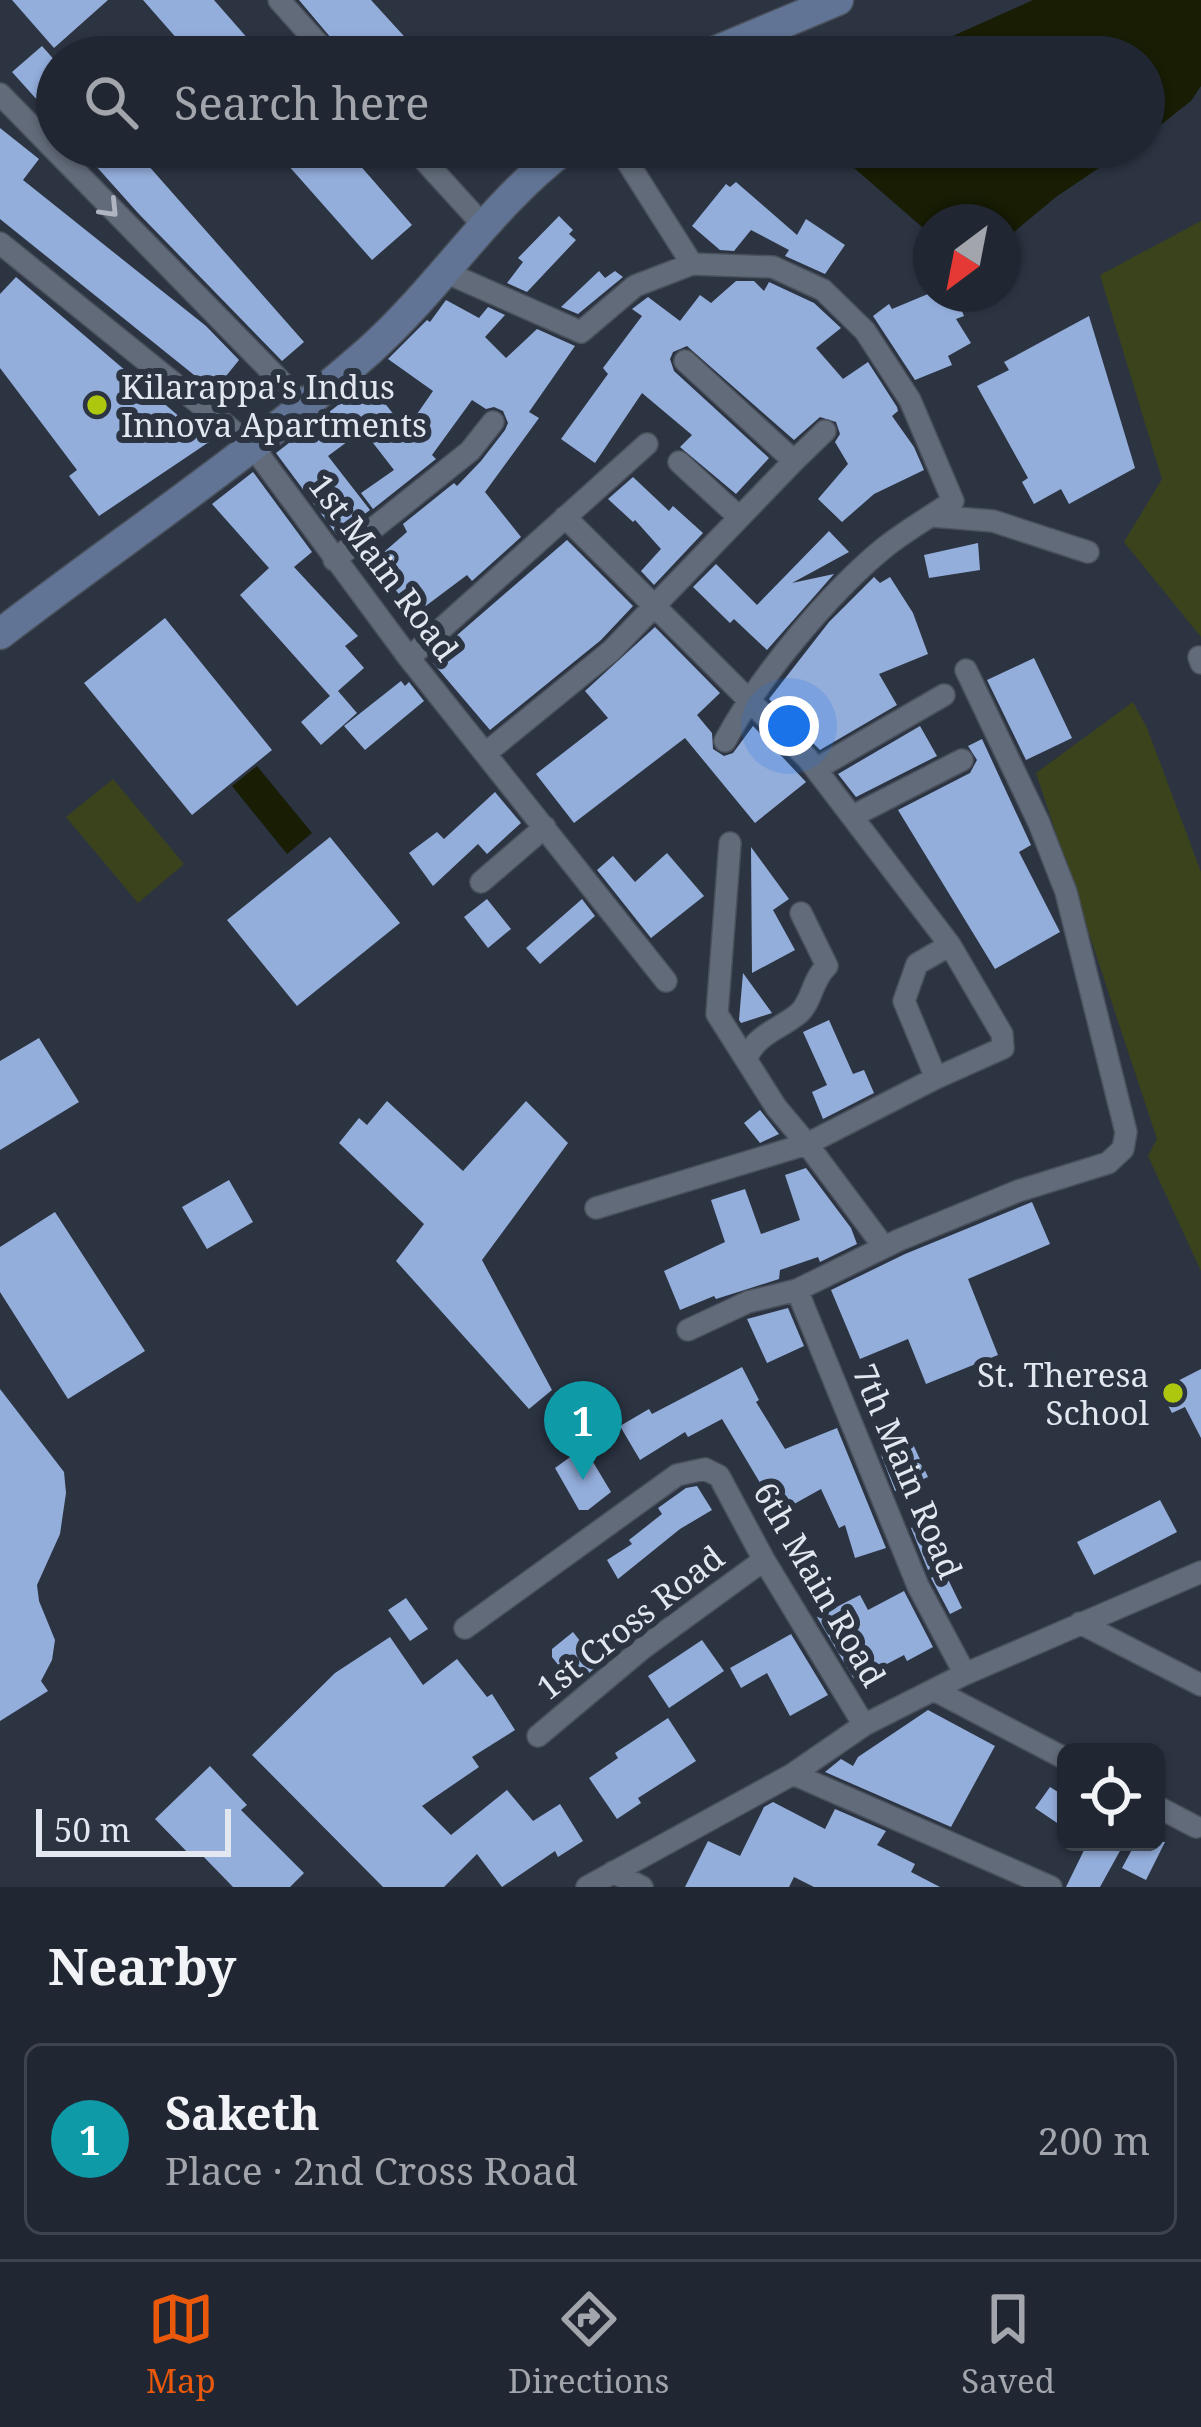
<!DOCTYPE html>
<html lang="en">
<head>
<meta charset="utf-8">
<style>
  :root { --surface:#212732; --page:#2d333e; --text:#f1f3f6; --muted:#a2a5ac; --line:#3e444d; --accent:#ea580c }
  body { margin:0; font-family:"Noto Serif",serif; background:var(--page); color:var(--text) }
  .controls { position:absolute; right:36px; bottom:36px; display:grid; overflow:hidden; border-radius:18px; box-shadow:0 3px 9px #0004 }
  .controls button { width:108px; height:108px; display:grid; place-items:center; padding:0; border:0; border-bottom:3px solid var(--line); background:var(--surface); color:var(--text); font:60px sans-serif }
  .compass { position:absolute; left:913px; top:204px; width:108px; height:108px; border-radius:50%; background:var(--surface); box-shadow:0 3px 9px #0004; rotate:212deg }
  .scale { position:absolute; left:36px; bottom:30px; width:195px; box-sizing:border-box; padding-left:12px; border:6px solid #e2e7f0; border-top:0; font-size:33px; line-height:42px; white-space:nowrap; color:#e2e7f0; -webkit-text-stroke:9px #2c3442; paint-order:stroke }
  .you { position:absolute; left:789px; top:726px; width:42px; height:42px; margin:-30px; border:9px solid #fff; border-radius:50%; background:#1a73e8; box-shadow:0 0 0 18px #1a73e833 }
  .badge { display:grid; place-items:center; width:78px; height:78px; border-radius:50%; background:var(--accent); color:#fff; font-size:39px; font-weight:700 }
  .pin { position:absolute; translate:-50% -99px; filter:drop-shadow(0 3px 6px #0008) }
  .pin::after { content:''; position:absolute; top:63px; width:42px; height:36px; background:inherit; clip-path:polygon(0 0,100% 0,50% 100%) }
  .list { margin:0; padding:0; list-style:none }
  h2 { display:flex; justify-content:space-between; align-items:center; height:156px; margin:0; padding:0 48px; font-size:51px }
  h2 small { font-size:39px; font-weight:400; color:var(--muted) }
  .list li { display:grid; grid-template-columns:78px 1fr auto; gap:36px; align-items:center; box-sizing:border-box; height:192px; margin:0 24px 24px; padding:0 24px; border:3px solid var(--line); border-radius:18px }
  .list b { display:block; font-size:45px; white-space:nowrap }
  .list p { margin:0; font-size:39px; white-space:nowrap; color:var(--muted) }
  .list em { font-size:39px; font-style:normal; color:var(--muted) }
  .icon { flex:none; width:66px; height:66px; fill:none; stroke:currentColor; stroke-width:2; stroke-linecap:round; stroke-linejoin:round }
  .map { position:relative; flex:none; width:1201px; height:1887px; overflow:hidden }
  .search { position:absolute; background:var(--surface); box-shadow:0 3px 9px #0004; left:36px; right:36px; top:36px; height:132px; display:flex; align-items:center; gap:30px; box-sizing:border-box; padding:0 42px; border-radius:66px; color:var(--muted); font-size:45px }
  .sheet { height:372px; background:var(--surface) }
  nav { display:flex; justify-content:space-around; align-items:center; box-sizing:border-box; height:168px; border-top:3px solid var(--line); background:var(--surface); font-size:33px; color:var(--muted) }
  nav a { display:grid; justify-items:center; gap:6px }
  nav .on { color:var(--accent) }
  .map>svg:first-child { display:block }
  .green { fill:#3b431c }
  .water { fill:#181d04 }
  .building { fill:#94aedc }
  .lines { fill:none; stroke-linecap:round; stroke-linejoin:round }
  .street-casing { stroke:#4a515c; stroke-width:24 }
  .secondary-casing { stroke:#4a515c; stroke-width:33 }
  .street { stroke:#626b7a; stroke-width:21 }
  .secondary { stroke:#617495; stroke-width:30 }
  .oneway { stroke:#afb5c1 }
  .poi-dot { fill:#adc60e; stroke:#2c3442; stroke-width:4.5 }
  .labels { text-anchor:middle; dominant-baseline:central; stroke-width:12; stroke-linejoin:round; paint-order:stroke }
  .poi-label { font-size:33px; fill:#e2e7f0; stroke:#2c3442; text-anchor:start }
  .street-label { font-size:33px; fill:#e2e7f0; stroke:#2c3442 }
</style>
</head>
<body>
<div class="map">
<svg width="1201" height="1887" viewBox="0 0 1201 1887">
  <rect width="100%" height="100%" fill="#2c3442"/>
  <!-- green -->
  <path class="green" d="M 1201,221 L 1201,637 L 1124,542 L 1162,479 L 1100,275 Z
    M 1133,702 L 1147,728 L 1201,872 L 1201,1271 L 1148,1156 L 1157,1139 L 1036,773 Z
    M 113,779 L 184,864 L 138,903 L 66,817 Z"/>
  <!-- water -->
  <path class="water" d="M 1033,0 L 1201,0 L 1201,86 L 1191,101 L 1144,138 L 1144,57 L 906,57 Z
    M 830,147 L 1130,147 L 1056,197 L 1014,232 L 1003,234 L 1003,222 L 931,222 L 931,230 L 922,227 Z
    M 257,766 L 312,833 L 287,854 L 232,786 Z"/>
  <!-- building -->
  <path class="building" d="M 12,0 L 108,0 L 54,48 Z
    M 143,0 L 214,0 L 264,57 L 193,57 Z
    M 299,0 L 371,0 L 423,57 L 347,57 Z
    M 42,46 L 57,63 L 57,122 L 12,72 Z
    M 0,128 L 39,159 L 23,180 L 206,326 L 239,360 L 214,391 L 0,219 Z
    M 79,147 L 132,147 L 304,342 L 282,361 L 138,213 Z
    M 272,147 L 344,147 L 412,225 L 372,260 Z
    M 736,182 L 797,235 L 806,219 L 845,245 L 825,274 L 785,256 L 789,250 L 751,230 L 734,251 L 720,250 L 692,226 L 726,184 L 730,187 Z
    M 559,216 L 573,230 L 569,234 L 576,240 L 527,292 L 507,283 L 523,262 L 518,258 Z
    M 599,271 L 605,278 L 615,271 L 623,277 L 578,314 L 561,307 Z
    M 16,277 L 209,442 L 99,516 L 69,476 L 77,470 L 0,368 L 0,294 Z
    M 736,281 L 754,281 L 764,291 L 769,282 L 814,303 L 841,328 L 816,348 L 843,379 L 868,362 L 897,407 L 898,411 L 892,416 L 914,447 L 924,470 L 874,494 L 842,522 L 818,499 L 848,464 L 835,442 L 840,434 L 836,422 L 820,417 L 794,440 L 687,346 L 673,352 L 670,359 L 674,371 L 769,458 L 736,494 L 680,447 L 692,435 L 642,393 L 595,463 L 561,439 L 608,374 L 603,368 L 642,316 L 632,309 L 648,297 L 680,321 L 700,295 L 711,303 Z
    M 928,294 L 955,294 L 964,316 L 956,319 L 971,343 L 948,356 L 952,365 L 915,380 L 873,316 L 889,304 L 892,309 Z
    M 446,300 L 479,318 L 488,307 L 505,315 L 485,337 L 506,358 L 537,329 L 575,346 L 529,412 L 539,418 L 485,492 L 521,537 L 472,581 L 467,575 L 415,614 L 394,588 L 398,585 L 376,559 L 407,532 L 403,524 L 454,483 L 457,486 L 481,461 L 505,430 L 508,423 L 503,411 L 494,407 L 486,409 L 472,400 L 432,455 L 436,459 L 373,509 L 361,493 L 394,470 L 363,430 L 328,456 L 370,510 L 337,535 L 276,453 L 368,382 L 406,430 L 433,391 L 388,359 L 427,320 L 430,322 Z
    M 1089,316 L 1135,468 L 1069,504 L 1061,489 L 1034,504 L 1022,482 L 1028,478 L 977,386 L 1009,370 L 1004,362 Z
    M 253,472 L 312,552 L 294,567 L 358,636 L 345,646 L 364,668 L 338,691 L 357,713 L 321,745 L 301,722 L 330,696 L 240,595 L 269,568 L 212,504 Z
    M 633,477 L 669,511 L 673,506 L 703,533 L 654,585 L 641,571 L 661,549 L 635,520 L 633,522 L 608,499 Z
    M 829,531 L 849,552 L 792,583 L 834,574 L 767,650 L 734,619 L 730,623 L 693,587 L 716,564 L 757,605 Z
    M 567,540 L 633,606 L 601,640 L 490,730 L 433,663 L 452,648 L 448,643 Z
    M 978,543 L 980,570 L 929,578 L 924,555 Z
    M 874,577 L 880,583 L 890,577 L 913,613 L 928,654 L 879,674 L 897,705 L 820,750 L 769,699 L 829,622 Z
    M 165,618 L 272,750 L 192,815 L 84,683 Z
    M 655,627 L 720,693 L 697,715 L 712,733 L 713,749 L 724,756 L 733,753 L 753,726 L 806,782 L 755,823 L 685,738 L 574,823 L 536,774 L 608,718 L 585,691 Z
    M 1034,658 L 1072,738 L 1026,760 L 987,680 Z
    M 401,681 L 405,686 L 409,682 L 424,701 L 365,750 L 344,726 Z
    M 920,726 L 937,756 L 856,797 L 838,774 Z
    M 982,739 L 1031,845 L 1019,852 L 1060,932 L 995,969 L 898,810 L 970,773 L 977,760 L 968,746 Z
    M 495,792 L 521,823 L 487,854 L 478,844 L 433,886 L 409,853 L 437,832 L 444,839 Z
    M 330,837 L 400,923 L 297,1006 L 227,920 Z
    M 751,847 L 789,899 L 773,910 L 795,950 L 752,973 Z
    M 667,853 L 704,896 L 651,938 L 597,870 L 613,856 L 635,882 Z
    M 487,899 L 511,929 L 488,948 L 464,917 Z
    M 582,899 L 595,916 L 540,964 L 526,948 Z
    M 743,973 L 772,1013 L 741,1023 L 739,1020 Z
    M 829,1020 L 853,1074 L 864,1070 L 874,1093 L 823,1119 L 812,1092 L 827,1085 L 803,1032 Z
    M 39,1038 L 79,1102 L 0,1150 L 0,1061 Z
    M 387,1101 L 463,1171 L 526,1101 L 568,1143 L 482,1260 L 552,1390 L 529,1409 L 396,1261 L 424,1224 L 339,1143 L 359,1118 L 367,1125 Z
    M 760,1110 L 779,1134 L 760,1143 L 744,1123 Z
    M 806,1168 L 851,1228 L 857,1244 L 820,1262 L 818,1257 L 780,1270 L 779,1279 L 716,1299 L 714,1296 L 680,1310 L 664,1271 L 725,1242 L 711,1200 L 745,1189 L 761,1234 L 800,1220 L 785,1175 Z
    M 229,1180 L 253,1222 L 207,1249 L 182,1207 Z
    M 1032,1202 L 1050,1244 L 968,1279 L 998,1355 L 926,1384 L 908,1339 L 860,1359 L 831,1290 L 905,1254 Z
    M 55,1212 L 145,1351 L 68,1399 L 0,1292 L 0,1247 Z
    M 788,1308 L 804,1346 L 767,1363 L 747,1319 Z
    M 742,1367 L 759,1400 L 756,1402 L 785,1449 L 837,1428 L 886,1548 L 855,1558 L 845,1525 L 839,1528 L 821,1489 L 778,1513 L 722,1419 L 688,1437 L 685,1432 L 640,1460 L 620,1426 L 649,1409 L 652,1414 Z
    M 1201,1369 L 1201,1438 L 1185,1407 L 1172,1413 L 1160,1390 Z
    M 0,1389 L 64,1472 L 66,1493 L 60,1534 L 37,1585 L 39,1601 L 55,1640 L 52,1660 L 41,1681 L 48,1691 L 0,1721 Z
    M 912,1442 L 928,1477 L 895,1491 L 881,1455 Z
    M 584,1447 L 611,1492 L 588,1510 L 579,1510 L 555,1468 Z
    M 697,1486 L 712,1510 L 680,1529 L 618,1579 L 607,1560 L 632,1544 L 629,1540 L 662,1514 L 658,1508 L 686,1488 Z
    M 1160,1500 L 1177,1532 L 1094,1575 L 1077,1542 Z
    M 930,1519 L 951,1559 L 928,1570 L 911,1528 Z
    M 944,1571 L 962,1608 L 950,1614 L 931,1578 Z
    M 904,1591 L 933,1647 L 907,1661 L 904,1655 L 855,1681 L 817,1617 L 860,1595 L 868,1610 Z
    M 406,1598 L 428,1629 L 410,1641 L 388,1610 Z
    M 573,1632 L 599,1665 L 574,1685 L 552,1657 L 552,1649 Z
    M 791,1634 L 828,1695 L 790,1716 L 767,1673 L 741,1688 L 730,1668 Z
    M 390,1637 L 423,1685 L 457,1659 L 487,1697 L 492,1694 L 515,1730 L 472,1757 L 479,1767 L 422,1806 L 451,1835 L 507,1790 L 533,1821 L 560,1804 L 583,1841 L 558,1857 L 555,1851 L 502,1887 L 477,1854 L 444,1887 L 383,1887 L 252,1755 L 335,1673 Z
    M 702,1640 L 724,1671 L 669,1708 L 648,1676 Z
    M 928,1710 L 995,1746 L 951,1827 L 825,1772 L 841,1759 L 853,1766 L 858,1757 Z
    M 668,1718 L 696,1761 L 638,1798 L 641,1803 L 617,1819 L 589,1778 L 618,1758 L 615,1753 Z
    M 210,1766 L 247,1805 L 241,1810 L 304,1873 L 290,1887 L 233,1887 L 198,1851 L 192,1857 L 155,1819 Z
    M 1050,1787 L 1066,1797 L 1066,1829 L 1035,1808 Z
    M 773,1802 L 825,1829 L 835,1809 L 886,1831 L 877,1845 L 915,1864 L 911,1872 L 940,1887 L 814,1887 L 794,1877 L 789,1887 L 685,1887 L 708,1841 L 740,1856 L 764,1807 Z
    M 1088,1842 L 1110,1842 L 1121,1849 L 1100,1887 L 1066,1887 Z
    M 1136,1842 L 1165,1842 L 1146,1880 L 1122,1868 Z"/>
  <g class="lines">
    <!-- street casing -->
    <g class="street-casing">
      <path id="street" d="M 279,0 L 330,57
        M 0,94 L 304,405
        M 412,147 L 483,225
        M 618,147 L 692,264
        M 0,243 L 253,447 L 409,658 L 666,981
        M 445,272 L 581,332 L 635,286 L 692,264 L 773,267 L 823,290 L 865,331 L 910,400 L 953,501 C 930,517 905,531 884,548 C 829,593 758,679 725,741
        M 794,461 L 825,431
        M 679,462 L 739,517
        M 931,516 L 993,521 L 1088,552
        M 565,517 L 808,759 L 950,945 L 917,964 L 904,1001 L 936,1078 L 807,1144 L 884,1247
        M 334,560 L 470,451 L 493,422
        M 1199,657 L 1201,663
        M 409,658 L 647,444
        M 486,753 L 611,651 L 794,461 L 685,361
        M 816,769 L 944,695
        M 853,816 L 962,760
        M 481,882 L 545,827
        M 747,1057 C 757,1034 780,1029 798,1014 C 812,1003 812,979 827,966 L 801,913
        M 936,1078 L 1003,1048 L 1002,1034 L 950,945
        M 596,1208 L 807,1144 L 776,1107 L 717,1014 L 730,843
        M 797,1290 L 918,1586 L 965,1674
        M 688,1330 L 748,1302 L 797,1290 L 899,1240 L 1018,1191 L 1108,1163 L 1123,1149 L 1126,1132 L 1066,892 L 1039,823 L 966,670
        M 1080,1623 L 1201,1685
        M 465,1628 L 677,1475 L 705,1469 L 719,1476 L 764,1560 L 864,1725
        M 936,1691 L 1066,1759
        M 538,1736 L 643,1648 L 764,1560
        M 793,1774 L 1051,1887
        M 1156,1806 L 1196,1827
        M 613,1872 L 642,1887
        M 587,1887 L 793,1774 L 864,1725 L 965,1674 L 1201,1572"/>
    </g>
    <!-- secondary casing -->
    <g class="secondary-casing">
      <path id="secondary" d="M 702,57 L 838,0
        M 0,634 C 124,539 253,453 370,350 C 441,286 491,204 567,147"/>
    </g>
    <!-- street -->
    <use href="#street" class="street"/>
    <!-- secondary -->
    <use href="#secondary" class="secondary"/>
  </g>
  <!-- one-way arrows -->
  <defs><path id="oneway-chevron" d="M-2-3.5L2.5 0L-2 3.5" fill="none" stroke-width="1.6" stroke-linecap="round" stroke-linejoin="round" transform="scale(3)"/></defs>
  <use class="oneway" href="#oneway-chevron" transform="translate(110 209) rotate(46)"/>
  <!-- markers -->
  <g class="poi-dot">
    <circle cx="97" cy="405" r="12"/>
    <circle cx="1173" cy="1393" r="12"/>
  </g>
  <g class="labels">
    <!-- poi labels -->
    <g class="poi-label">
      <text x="121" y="386">Kilarappa's Indus<tspan x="121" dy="38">Innova Apartments</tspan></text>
      <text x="1149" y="1374" text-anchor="end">St. Theresa<tspan x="1149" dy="38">School</tspan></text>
    </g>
    <!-- street labels -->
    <g class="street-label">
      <text transform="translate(384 567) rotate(53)">1st Main Road</text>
      <text transform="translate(908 1471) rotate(67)">7th Main Road</text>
      <text transform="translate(820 1584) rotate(60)">6th Main Road</text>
      <text transform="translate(630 1622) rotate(-38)">1st Cross Road</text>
    </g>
  </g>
</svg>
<div class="controls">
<button><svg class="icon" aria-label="locate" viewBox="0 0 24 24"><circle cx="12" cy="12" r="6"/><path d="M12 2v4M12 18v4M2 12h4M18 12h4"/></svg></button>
</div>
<svg class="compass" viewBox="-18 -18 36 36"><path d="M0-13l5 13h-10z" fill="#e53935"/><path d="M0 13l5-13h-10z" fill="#a2a5ac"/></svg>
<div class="scale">50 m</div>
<div class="you"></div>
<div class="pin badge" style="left:583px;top:1480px;background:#0f9aa8">1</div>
<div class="search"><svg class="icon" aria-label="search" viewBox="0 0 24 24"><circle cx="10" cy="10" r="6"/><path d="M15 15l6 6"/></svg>Search here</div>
</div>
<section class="sheet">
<h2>Nearby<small></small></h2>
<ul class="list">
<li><span class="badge" style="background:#0f9aa8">1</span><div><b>Saketh</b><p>Place · 2nd Cross Road</p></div><em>200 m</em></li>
</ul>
</section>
<nav>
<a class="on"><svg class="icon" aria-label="map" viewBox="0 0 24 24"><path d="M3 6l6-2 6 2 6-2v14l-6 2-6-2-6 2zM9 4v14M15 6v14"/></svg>Map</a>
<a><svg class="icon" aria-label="directions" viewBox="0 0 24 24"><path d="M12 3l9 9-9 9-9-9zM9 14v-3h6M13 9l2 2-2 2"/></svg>Directions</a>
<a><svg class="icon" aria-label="saved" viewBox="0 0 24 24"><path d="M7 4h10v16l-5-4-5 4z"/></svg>Saved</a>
</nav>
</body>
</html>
